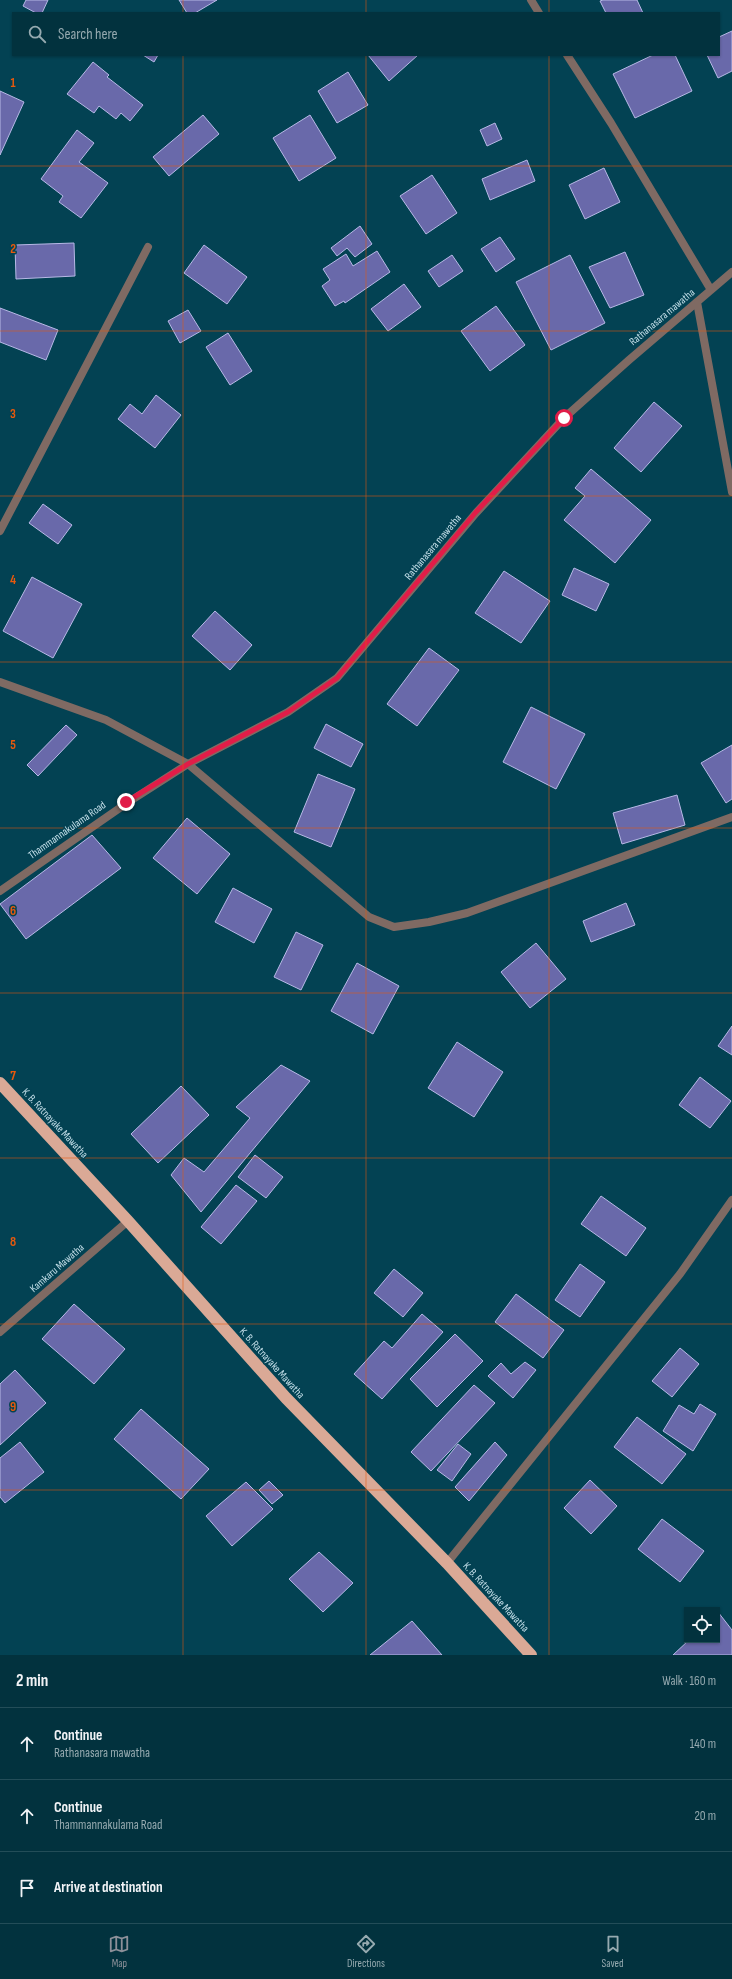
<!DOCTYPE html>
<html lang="en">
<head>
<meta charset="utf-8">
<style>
  :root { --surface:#02323e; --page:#0c3a45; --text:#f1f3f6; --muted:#96aab0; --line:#234d58; --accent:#8c9099 }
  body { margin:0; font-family:"Sofia Sans Condensed",sans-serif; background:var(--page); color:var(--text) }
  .controls { position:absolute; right:12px; bottom:12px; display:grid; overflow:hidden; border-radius:0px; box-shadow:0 1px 3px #0004 }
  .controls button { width:36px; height:36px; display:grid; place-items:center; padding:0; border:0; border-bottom:1px solid var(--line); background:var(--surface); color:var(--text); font:20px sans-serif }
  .stop { position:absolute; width:12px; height:12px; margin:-9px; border:3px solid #e11d48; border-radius:50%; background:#fff }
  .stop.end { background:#e11d48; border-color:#fff; box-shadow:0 1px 4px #0008 }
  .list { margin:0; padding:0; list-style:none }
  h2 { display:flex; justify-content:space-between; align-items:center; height:52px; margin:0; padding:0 16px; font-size:17px }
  h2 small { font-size:13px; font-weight:400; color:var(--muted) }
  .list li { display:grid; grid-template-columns:26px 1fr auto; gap:12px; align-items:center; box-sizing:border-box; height:72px; padding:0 16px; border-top:1px solid var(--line) }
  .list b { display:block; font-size:15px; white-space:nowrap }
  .list p { margin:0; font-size:13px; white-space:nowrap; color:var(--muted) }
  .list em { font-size:13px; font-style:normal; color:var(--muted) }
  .icon { flex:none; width:22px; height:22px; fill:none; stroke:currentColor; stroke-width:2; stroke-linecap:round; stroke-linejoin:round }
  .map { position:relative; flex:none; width:732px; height:1655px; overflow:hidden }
  .search { position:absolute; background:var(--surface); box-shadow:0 1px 3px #0004; left:12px; right:12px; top:12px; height:44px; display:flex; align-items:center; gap:10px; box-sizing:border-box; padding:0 14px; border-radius:0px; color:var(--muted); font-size:15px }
  .sheet { height:268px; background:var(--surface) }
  nav { display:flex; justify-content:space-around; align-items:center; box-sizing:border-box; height:56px; border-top:1px solid var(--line); background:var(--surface); font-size:11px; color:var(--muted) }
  nav a { display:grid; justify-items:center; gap:2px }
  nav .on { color:var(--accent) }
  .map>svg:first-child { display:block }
  .building { fill:#6969aa; stroke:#b7b9e6 }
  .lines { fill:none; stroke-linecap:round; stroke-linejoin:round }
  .lane { stroke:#7f6a63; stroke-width:8 }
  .street { stroke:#7f6a63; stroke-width:8 }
  .highway { stroke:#daa996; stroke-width:12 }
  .route { stroke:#e11d48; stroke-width:5 }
  .grid { fill:none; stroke:#e8590c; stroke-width:1; stroke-opacity:0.55 }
  .labels { text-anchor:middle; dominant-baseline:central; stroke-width:3; stroke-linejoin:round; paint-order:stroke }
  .street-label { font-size:11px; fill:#c4dfe9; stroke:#034253 }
  .grid-label { font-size:13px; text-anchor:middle; font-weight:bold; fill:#e8590c; stroke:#034253; stroke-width:3; stroke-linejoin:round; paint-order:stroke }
</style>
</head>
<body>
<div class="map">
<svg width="732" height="1655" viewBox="0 0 732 1655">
  <rect width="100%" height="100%" fill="#034253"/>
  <!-- building -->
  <path class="building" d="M 26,0 L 48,0 L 42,13 L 36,13 L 23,6 Z
    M 179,0 L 217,0 L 195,13 L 187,13 Z
    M 603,0 L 637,0 L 643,13 L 606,13 L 600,1 Z
    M 732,31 L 732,71 L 718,78 L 707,55 L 719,55 L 719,37 Z
    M 143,55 L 158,55 L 154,62 Z
    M 368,55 L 418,55 L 389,81 Z
    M 653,55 L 675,55 L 692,91 L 635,118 L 613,74 Z
    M 93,62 L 109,75 L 107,77 L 143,105 L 130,121 L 121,113 L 116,119 L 99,106 L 94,113 L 67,94 Z
    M 348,72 L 368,105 L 337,123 L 318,91 Z
    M 0,91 L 24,102 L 0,155 Z
    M 203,115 L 219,134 L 169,176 L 153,157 Z
    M 310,115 L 336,158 L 299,181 L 273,138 Z
    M 495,123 L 502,139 L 487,146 L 480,130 Z
    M 77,130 L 94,143 L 79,162 L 108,183 L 81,218 L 59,202 L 63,196 L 41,179 Z
    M 527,160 L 535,181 L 490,200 L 482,179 Z
    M 604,168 L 620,202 L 585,219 L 569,185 Z
    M 432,175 L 457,213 L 426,234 L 400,196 Z
    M 360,226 L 372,244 L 355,257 L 347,248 L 337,256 L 331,248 Z
    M 500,237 L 515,259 L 496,272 L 481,249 Z
    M 74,243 L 75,276 L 16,279 L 15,245 Z
    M 204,245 L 247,277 L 227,304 L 184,273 Z
    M 377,251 L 390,272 L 345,303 L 344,301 L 335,306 L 322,286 L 330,280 L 323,269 L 346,254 L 353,266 Z
    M 625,252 L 644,295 L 610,308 L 589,267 Z
    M 452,255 L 463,271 L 439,287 L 428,271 Z
    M 570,255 L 605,323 L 551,350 L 516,282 Z
    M 404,284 L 421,307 L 388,331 L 371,309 Z
    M 496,306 L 525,345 L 490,371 L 461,331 Z
    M 0,308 L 58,330 L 46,360 L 0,342 Z
    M 188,310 L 201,331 L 180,343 L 168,321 Z
    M 228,333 L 252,371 L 230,385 L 206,347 Z
    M 156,395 L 181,415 L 155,448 L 118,419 L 130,404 L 142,414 Z
    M 654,402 L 682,426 L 641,472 L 614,448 Z
    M 591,469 L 651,520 L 615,563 L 564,520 L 585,496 L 575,488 Z
    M 43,504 L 72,525 L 58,544 L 29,523 Z
    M 574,568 L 609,584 L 596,611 L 562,595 Z
    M 504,571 L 550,601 L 521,643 L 475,613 Z
    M 32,577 L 82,604 L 53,658 L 3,631 Z
    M 215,611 L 252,645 L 230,670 L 192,636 Z
    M 429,648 L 459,670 L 417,726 L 387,704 Z
    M 531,707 L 585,734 L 556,789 L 503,762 Z
    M 326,724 L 363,744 L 351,767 L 314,748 Z
    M 66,725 L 77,735 L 38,776 L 27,765 Z
    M 732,745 L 732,799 L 726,803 L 701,763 Z
    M 318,774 L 355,789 L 331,847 L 294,832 Z
    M 677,795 L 685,825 L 622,844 L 613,813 Z
    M 187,818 L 230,854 L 197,894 L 153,858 Z
    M 92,835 L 121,868 L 26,939 L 0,904 Z
    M 233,888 L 272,909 L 254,943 L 215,922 Z
    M 626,903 L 635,925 L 591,942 L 583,921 Z
    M 296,932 L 323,945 L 301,990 L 274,977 Z
    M 536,943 L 566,979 L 530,1008 L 501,972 Z
    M 357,963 L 399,986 L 373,1034 L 331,1011 Z
    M 732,1026 L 732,1055 L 718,1046 Z
    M 457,1042 L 503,1072 L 474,1117 L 428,1088 Z
    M 281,1065 L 310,1081 L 201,1212 L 171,1175 L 184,1158 L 204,1172 L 250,1118 L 236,1107 Z
    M 700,1077 L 731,1101 L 710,1128 L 679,1105 Z
    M 181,1086 L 209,1115 L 158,1163 L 131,1134 Z
    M 255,1155 L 283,1177 L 266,1198 L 238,1177 Z
    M 236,1185 L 257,1201 L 221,1244 L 201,1227 Z
    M 601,1196 L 646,1228 L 626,1256 L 581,1224 Z
    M 580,1264 L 605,1282 L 580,1317 L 555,1300 Z
    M 394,1269 L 423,1293 L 403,1317 L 374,1293 Z
    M 516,1294 L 564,1330 L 543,1358 L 495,1322 Z
    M 74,1304 L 125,1349 L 94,1384 L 42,1339 Z
    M 422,1314 L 443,1332 L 382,1399 L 354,1374 L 384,1341 L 392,1348 Z
    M 455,1334 L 483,1361 L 437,1407 L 410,1379 Z
    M 680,1348 L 699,1364 L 672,1397 L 652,1381 Z
    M 525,1362 L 536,1370 L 513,1398 L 488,1376 L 501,1363 L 511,1374 Z
    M 15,1370 L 46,1403 L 0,1445 L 0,1384 Z
    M 474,1385 L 495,1403 L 431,1471 L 411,1452 Z
    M 700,1404 L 716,1414 L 693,1451 L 663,1431 L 679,1405 L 694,1414 Z
    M 141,1409 L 209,1469 L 181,1499 L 114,1439 Z
    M 637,1417 L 686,1454 L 662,1484 L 614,1447 Z
    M 20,1442 L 44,1472 L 5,1503 L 0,1497 L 0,1458 Z
    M 495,1442 L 507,1455 L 469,1501 L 455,1487 Z
    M 458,1444 L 471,1454 L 452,1481 L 437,1470 Z
    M 590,1480 L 617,1506 L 591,1534 L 564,1508 Z
    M 269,1481 L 283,1495 L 272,1504 L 259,1490 Z
    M 246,1482 L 273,1509 L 232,1546 L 206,1516 Z
    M 662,1519 L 704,1551 L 680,1582 L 638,1549 Z
    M 319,1552 L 353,1583 L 323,1612 L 289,1579 Z
    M 718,1612 L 732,1630 L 732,1655 L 673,1655 L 689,1640 L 717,1640 Z
    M 412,1621 L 442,1655 L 370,1655 Z"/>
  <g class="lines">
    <!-- lane -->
    <path class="lane" d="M 0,531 L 148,247"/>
    <!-- street -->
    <path class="street" d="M 531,0 L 539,13
      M 567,55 L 611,123 L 711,290
      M 697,302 L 732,492
      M 0,682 L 106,720 L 188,764 L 369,917 L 394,927 L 429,922 L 467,913 L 732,817
      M 0,891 L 127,803 L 188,764 L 288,712 L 337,678 L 476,513 L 564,418 L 629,360 L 732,272
      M 0,1332 L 128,1221
      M 447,1563 L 680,1274 L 732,1200"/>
    <!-- highway -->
    <path class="highway" d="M 0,1083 L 128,1221 L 286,1398 L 447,1563 L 531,1655"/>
  </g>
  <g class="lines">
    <!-- route -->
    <path class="route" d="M 126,802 L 188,764 L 288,712 L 337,678 L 476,512 L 564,418"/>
  </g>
  <!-- grid -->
  <path class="grid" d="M 183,0 L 183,13M 366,0 L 366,13M 549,0 L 549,13M 183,55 L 183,1655M 366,55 L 366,1655M 549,55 L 549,1655M 0,166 L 732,166M 0,331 L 732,331M 0,496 L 732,496M 0,662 L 732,662M 0,828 L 732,828M 0,993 L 732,993M 0,1158 L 732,1158M 0,1324 L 732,1324M 0,1490 L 732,1490"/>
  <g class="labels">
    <!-- street labels -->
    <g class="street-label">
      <text transform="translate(662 317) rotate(-40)">Rathanasara mawatha</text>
      <text transform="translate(433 547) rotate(-50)">Rathanasara mawatha</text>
      <text transform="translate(67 830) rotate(-35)">Thammannakulama Road</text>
      <text transform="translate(55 1123) rotate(47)">K. B. Ratnayake Mawatha</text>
      <text transform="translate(57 1268) rotate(-41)">Kamkaru Mawatha</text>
      <text transform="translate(272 1363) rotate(48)">K. B. Ratnayake Mawatha</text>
      <text transform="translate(496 1597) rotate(47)">K. B. Ratnayake Mawatha</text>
    </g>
  </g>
  <g class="grid-label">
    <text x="13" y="87">1</text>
    <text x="13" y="253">2</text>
    <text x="13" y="418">3</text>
    <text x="13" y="584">4</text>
    <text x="13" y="749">5</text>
    <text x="13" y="915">6</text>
    <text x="13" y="1080">7</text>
    <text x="13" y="1246">8</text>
    <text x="13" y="1411">9</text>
  </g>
</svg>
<div class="controls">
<button><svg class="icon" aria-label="locate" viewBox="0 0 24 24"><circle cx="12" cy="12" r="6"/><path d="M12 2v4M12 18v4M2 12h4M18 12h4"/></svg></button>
</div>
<div class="stop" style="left:564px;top:418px"></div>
<div class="stop end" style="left:126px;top:802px"></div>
<div class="search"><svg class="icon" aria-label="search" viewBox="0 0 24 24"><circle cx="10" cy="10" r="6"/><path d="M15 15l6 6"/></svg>Search here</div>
</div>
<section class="sheet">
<h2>2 min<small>Walk · 160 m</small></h2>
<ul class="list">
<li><svg class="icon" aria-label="ahead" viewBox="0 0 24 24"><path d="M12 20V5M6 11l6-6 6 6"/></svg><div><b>Continue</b><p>Rathanasara mawatha</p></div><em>140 m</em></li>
<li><svg class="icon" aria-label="ahead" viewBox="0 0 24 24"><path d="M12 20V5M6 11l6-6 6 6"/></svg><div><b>Continue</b><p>Thammannakulama Road</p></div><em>20 m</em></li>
<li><svg class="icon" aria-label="arrive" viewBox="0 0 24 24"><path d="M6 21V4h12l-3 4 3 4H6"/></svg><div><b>Arrive at destination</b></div></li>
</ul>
</section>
<nav>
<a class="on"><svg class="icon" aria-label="map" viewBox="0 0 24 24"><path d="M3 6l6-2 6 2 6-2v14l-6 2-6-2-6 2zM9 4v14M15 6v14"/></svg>Map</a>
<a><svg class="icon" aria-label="directions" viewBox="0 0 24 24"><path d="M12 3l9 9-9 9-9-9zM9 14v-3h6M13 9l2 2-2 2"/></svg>Directions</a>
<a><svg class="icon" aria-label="saved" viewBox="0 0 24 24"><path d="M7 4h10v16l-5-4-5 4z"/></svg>Saved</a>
</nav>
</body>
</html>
